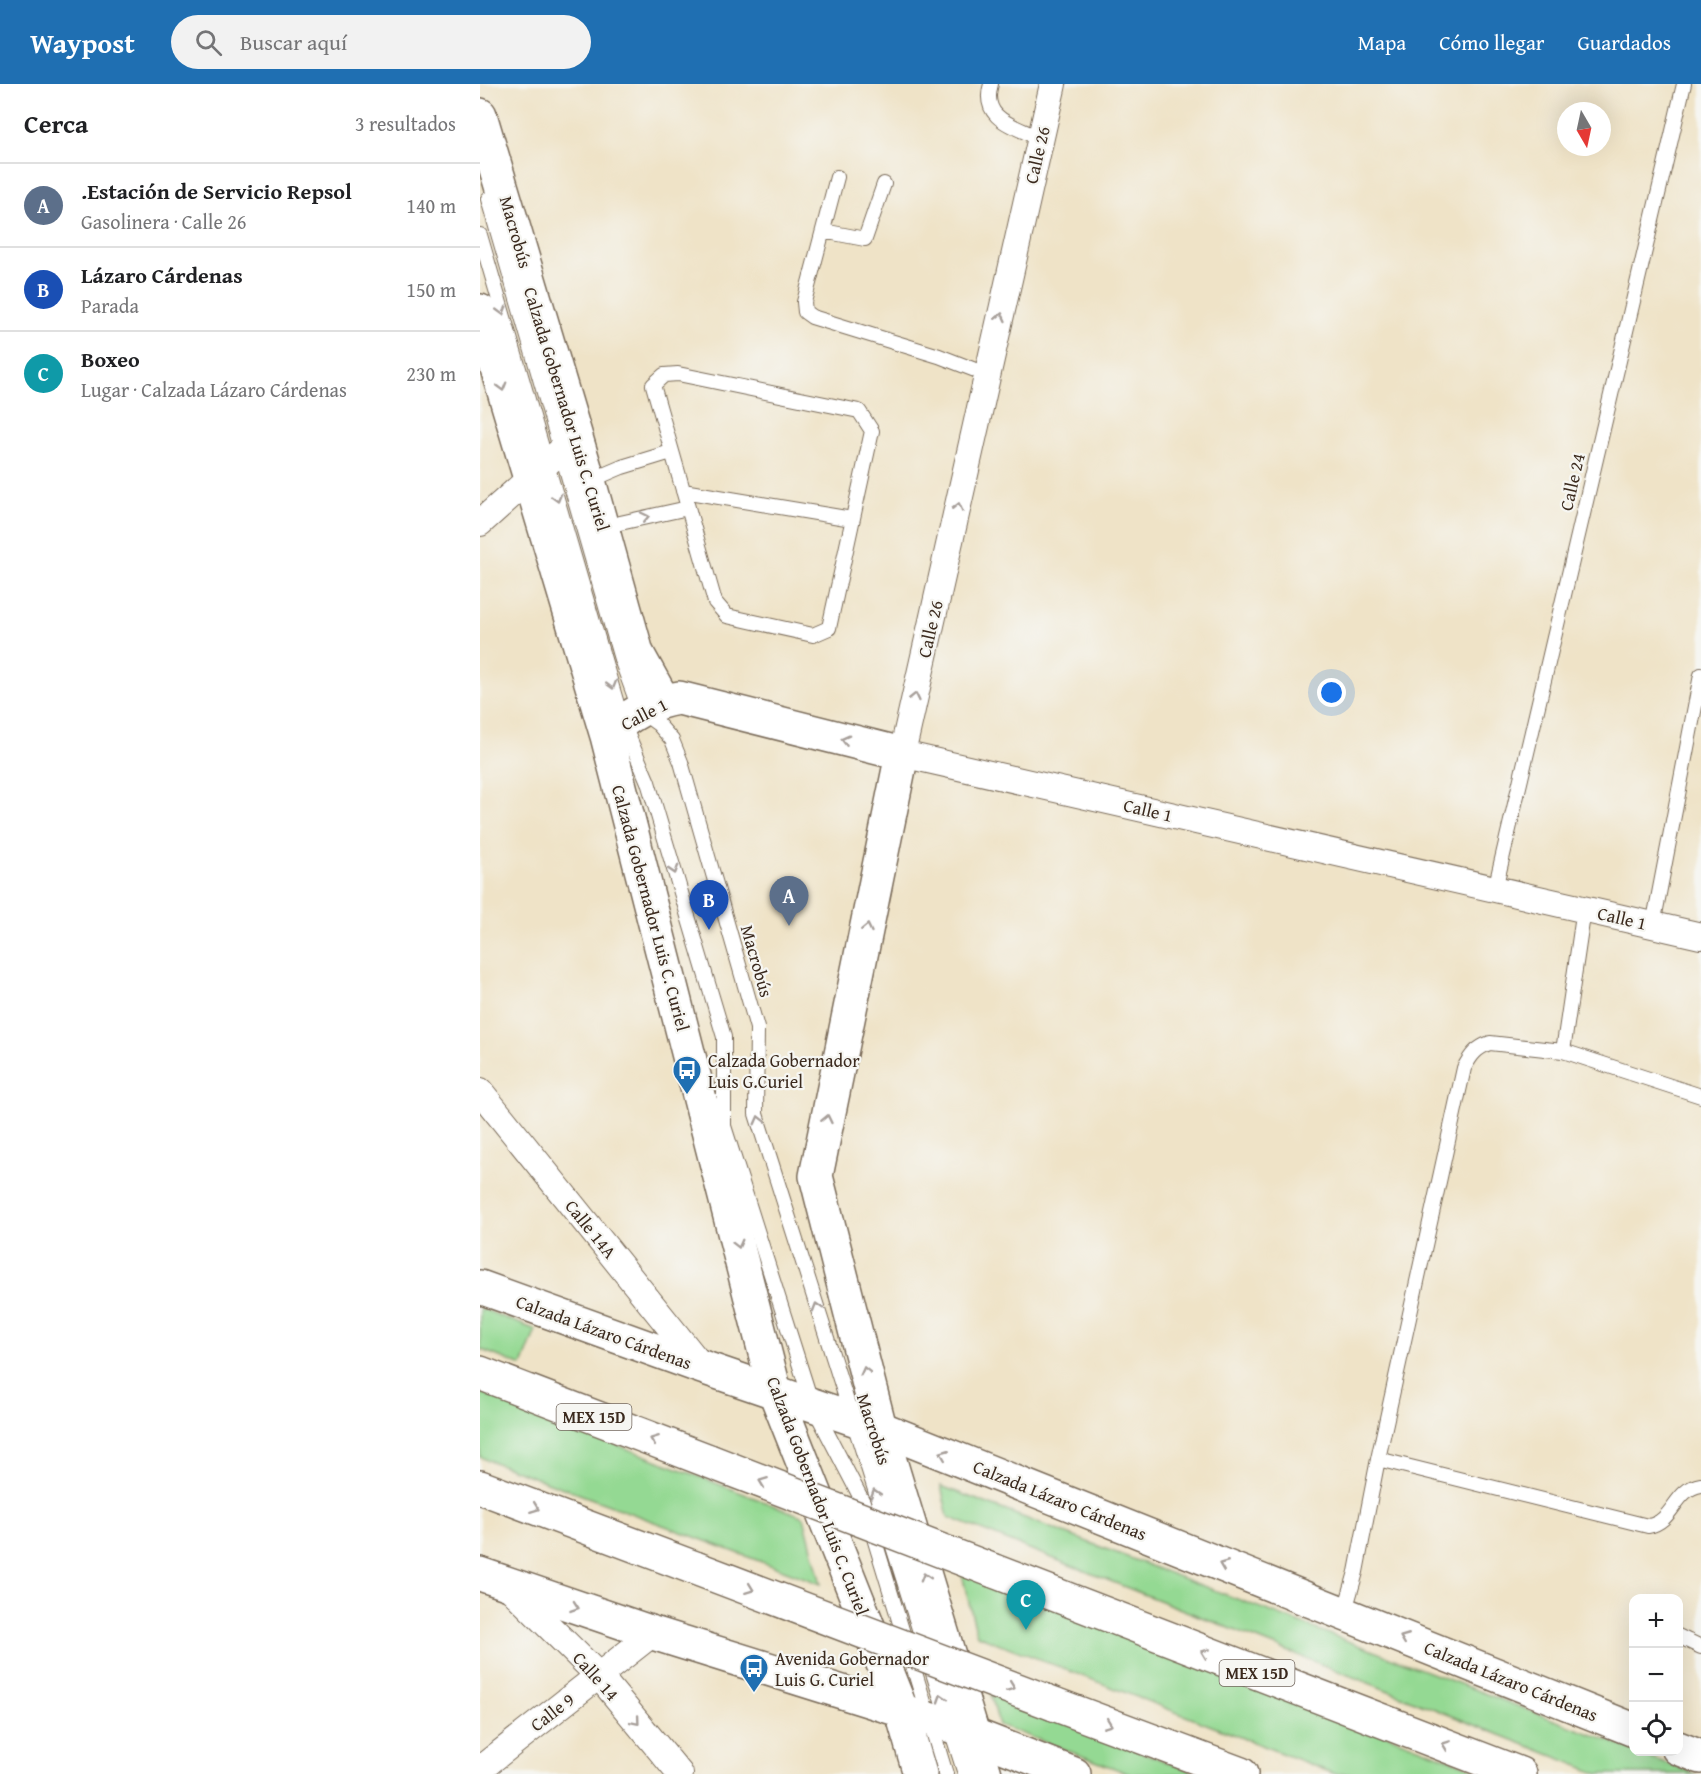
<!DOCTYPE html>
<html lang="es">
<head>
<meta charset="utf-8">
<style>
  :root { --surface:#fff; --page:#f2f2f2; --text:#202124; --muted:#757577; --line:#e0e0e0; --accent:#1f6fb2 }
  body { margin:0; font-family:"Gentium Book Plus",serif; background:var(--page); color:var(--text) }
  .controls { position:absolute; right:18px; bottom:18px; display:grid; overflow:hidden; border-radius:12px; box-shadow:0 6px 24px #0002 }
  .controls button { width:54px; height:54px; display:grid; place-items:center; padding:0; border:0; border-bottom:2px solid var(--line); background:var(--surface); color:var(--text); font:30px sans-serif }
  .compass { position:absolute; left:1077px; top:18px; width:54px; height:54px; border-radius:50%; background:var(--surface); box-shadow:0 6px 24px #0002; rotate:171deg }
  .you { position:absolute; left:852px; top:609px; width:21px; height:21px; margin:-15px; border:4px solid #fff; border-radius:50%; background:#1a73e8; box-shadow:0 0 0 9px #1a73e833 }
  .badge { display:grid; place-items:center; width:39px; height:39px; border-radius:50%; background:var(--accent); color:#fff; font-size:20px; font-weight:700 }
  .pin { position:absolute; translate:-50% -50px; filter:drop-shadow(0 2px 3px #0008) }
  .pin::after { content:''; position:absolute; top:32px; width:21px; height:18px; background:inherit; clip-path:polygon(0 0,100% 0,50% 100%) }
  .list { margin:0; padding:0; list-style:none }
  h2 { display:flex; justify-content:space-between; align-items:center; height:78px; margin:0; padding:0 24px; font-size:26px }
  h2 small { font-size:20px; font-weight:400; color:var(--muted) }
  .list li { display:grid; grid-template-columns:39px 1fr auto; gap:18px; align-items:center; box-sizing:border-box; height:84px; padding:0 24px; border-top:2px solid var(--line) }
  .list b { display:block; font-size:22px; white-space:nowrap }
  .list p { margin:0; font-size:20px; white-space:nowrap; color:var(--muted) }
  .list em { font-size:20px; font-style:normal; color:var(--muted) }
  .icon { flex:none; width:33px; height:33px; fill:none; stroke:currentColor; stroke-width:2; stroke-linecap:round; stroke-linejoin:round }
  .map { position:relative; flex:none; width:1221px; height:1690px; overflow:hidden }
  header { display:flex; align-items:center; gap:36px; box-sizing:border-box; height:84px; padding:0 30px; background:var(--accent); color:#fff }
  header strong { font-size:28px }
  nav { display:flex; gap:33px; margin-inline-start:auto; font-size:21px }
  .search { width:420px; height:54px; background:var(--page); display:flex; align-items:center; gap:15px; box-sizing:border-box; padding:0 21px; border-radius:33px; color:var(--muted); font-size:22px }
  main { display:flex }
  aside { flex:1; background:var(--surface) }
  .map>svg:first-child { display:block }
  .green { fill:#94d993; stroke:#688258; stroke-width:1.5 }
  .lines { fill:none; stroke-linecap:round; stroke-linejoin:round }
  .lane-casing { stroke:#7a6b59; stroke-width:16 }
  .street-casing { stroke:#7a6b59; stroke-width:28 }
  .secondary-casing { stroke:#7a6b59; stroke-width:36 }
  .primary-casing { stroke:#7a6b59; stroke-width:36 }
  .highway-casing { stroke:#7a6b59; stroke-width:36 }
  .lane { stroke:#fff; stroke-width:14 }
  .street { stroke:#fff; stroke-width:26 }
  .secondary { stroke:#fff; stroke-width:33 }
  .primary { stroke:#fff; stroke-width:33 }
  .highway { stroke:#fff; stroke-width:33 }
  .highway-bridge-casing { stroke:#7a6b59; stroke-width:36; stroke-linecap:butt }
  .highway-bridge { stroke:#fff; stroke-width:33 }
  .oneway { stroke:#a79f9a }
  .labels { text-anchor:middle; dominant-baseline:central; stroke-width:4.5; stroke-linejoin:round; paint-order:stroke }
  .shield { fill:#f6f6f2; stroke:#73675e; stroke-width:1.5 }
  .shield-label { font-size:16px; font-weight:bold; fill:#3b2a1e }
  .street-label { font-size:18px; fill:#3b2a1e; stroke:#f6f6f2 }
  .poi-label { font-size:18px; fill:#3b2a1e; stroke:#f6f6f2; text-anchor:start }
</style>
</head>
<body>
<header>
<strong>Waypost</strong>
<div class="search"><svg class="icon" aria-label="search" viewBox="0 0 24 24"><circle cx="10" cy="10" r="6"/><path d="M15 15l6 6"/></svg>Buscar aquí</div>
<nav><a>Mapa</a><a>Cómo llegar</a><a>Guardados</a></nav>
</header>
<main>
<aside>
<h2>Cerca<small>3 resultados</small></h2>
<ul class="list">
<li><span class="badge" style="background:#5c6f8a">A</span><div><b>.Estación de Servicio Repsol</b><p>Gasolinera · Calle 26</p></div><em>140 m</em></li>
<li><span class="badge" style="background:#1a4fb4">B</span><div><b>Lázaro Cárdenas</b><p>Parada</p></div><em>150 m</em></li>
<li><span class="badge" style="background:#0f9aa8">C</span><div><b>Boxeo</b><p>Lugar · Calzada Lázaro Cárdenas</p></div><em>230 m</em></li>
</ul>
</aside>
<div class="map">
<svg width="1221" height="1690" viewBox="0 0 1221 1690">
  <rect width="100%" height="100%" fill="#f6f6f2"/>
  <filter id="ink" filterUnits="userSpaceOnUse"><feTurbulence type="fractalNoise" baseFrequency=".0167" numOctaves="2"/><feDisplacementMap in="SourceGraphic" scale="12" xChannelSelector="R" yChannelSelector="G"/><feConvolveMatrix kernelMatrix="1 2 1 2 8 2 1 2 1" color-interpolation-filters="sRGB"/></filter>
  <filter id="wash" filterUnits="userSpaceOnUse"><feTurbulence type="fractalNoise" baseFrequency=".008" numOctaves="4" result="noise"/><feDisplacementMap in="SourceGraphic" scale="24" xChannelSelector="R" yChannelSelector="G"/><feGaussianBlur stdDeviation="1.35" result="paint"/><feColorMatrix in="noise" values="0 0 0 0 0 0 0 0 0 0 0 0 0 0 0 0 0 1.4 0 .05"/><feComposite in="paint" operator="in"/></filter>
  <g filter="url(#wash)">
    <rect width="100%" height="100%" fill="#efe3c7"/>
    <!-- green -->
    <path class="green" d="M 0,1224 L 56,1246 L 42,1282 L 0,1265 Z
      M 0,1308 L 324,1433 L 341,1500 L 0,1373 Z
      M 461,1402 L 1153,1666 L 1154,1668 L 1217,1690 L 1119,1690 L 468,1433 Z
      M 481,1487 L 1008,1690 L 855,1690 L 497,1551 Z
      M 511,1611 L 719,1690 L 650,1690 L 519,1641 Z"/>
  </g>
  <g filter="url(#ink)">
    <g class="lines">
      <!-- lane casing -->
      <g class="lane-casing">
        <path id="lane" d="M 511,0 C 500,36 535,42 561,55
          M 357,93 L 324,218 L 325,228 L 332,233 L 459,272 L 508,291
          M 8,115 L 141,575 L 160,627 L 178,640 L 192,656 L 201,678 L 277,944 L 276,1030 L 485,1690
          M 343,147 L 385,155 L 404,100
          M 0,151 L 142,637 L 168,698 L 244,953 L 244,1042 L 332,1320 L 383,1418 L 466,1690
          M 198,290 L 379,327 L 392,347 L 349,544 L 333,551 L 247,532 L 235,518 L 173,301 L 184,291 Z
          M 109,397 L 142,383 L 191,368
          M 203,407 L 372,435
          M 122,443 L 208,424
          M 1015,805 L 1204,0
          M 1173,841 L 1221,591
          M 1083,967 L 1104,825
          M 898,1375 L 1168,1442 C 1194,1438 1194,1405 1221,1401
          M 864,1530 L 876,1488 L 898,1375 L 984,984 C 991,971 996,964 1010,959 L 1083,967 L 1221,1012
          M 1198,1552 L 1221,1563"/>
      </g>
      <!-- street casing -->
      <g class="street-casing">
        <path id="street" d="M 573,0 L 422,670 L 1221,852
          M 0,439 L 95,354
          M 0,1007 L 222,1283
          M 26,1500 L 119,1592 L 200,1690
          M 0,1685 L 173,1549"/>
      </g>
      <!-- secondary casing -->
      <g class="secondary-casing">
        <path id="secondary" d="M 0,1203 L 222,1283 L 400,1344 L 1154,1646
          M 0,1490 L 173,1549 L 471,1642 L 594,1690
          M 1198,1664 L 1221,1673"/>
      </g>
      <!-- primary casing -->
      <g class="primary-casing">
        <path id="primary" d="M 0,31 L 109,397 L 157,569 L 183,616
          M 0,227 L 127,652 L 295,1308 L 421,1625 L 440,1690
          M 127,652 C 146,632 171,618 199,614 L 422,670 L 336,1092 L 400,1344 L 505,1690"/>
      </g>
      <!-- highway casing -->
      <g class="highway-casing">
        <path id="highway" d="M 0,1289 L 229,1377
          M 0,1403 L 215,1484
          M 514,1487 L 1040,1690
          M 574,1620 L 761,1690"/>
      </g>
      <!-- lane -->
      <use href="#lane" class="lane"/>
      <!-- street -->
      <use href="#street" class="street"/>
      <!-- secondary -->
      <use href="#secondary" class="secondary"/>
      <!-- primary -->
      <use href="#primary" class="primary"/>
      <!-- highway -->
      <use href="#highway" class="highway"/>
      <!-- highway-bridge casing -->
      <g class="highway-bridge-casing">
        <path id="highway-bridge" d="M 229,1377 L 514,1487
          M 215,1484 L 574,1620"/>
      </g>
      <!-- highway-bridge -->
      <use href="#highway-bridge" class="highway-bridge"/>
    </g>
    <!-- one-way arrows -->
    <defs><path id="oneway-chevron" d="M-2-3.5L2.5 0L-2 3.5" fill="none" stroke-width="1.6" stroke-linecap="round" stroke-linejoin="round" transform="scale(1.5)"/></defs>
    <g class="oneway">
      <use href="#oneway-chevron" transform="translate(22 227) rotate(74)"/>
      <use href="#oneway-chevron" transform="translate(521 233) rotate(-77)"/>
      <use href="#oneway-chevron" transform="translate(22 303) rotate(74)"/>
      <use href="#oneway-chevron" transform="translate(77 414) rotate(74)"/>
      <use href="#oneway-chevron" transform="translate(478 423) rotate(-77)"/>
      <use href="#oneway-chevron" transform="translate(165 433) rotate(-12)"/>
      <use href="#oneway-chevron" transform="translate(132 601) rotate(74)"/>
      <use href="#oneway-chevron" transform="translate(435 613) rotate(-77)"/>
      <use href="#oneway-chevron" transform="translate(365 656) rotate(-166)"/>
      <use href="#oneway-chevron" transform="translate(194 786) rotate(73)"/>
      <use href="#oneway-chevron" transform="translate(387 844) rotate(-78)"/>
      <use href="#oneway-chevron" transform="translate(347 1035) rotate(-78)"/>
      <use href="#oneway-chevron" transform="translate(279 1036) rotate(-104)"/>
      <use href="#oneway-chevron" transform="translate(258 1160) rotate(76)"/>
      <use href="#oneway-chevron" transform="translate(337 1223) rotate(-107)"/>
      <use href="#oneway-chevron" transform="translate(385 1287) rotate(-104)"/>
      <use href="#oneway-chevron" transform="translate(174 1356) rotate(-159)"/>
      <use href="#oneway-chevron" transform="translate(464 1370) rotate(-158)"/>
      <use href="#oneway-chevron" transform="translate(283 1398) rotate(-159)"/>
      <use href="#oneway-chevron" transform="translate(395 1409) rotate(-108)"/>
      <use href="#oneway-chevron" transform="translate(55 1424) rotate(21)"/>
      <use href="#oneway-chevron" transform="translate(743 1481) rotate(-158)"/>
      <use href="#oneway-chevron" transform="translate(445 1493) rotate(-107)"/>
      <use href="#oneway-chevron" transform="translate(270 1505) rotate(21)"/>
      <use href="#oneway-chevron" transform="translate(95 1523) rotate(19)"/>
      <use href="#oneway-chevron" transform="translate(924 1554) rotate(-158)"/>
      <use href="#oneway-chevron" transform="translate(725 1569) rotate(-159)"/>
      <use href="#oneway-chevron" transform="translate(531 1603) rotate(21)"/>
      <use href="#oneway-chevron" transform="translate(462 1614) rotate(-108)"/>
      <use href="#oneway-chevron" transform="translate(156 1637) rotate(50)"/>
      <use href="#oneway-chevron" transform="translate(628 1640) rotate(21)"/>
      <use href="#oneway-chevron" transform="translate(966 1661) rotate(-159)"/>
    </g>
  </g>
  <!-- icons -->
  <defs>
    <g id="bus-pin" transform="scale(1.5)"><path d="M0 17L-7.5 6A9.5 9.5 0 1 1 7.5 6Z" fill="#1f6fb2" stroke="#f6f6f2"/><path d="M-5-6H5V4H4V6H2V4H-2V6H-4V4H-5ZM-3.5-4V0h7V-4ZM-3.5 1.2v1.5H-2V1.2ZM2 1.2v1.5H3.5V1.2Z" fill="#fff"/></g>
  </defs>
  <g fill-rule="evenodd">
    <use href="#bus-pin" x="207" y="986"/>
    <use href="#bus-pin" x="274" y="1584"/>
  </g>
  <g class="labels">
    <!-- shield labels -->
    <g class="shield">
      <rect x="76.5" y="1320" width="75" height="26" rx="4.5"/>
      <rect x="739.5" y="1576" width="75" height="26" rx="4.5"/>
    </g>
    <g class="shield-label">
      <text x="114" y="1333">MEX 15D</text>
      <text x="777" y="1589">MEX 15D</text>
    </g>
    <!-- street labels -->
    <g class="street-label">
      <text transform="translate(557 71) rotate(-77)">Calle 26</text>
      <text transform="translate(36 148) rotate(74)">Macrobús</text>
      <text transform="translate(87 325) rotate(73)">Calzada Gobernador Luis C. Curiel</text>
      <text transform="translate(1092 398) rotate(-77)">Calle 24</text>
      <text transform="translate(450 545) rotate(-77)">Calle 26</text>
      <text transform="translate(164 630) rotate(-27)">Calle 1</text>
      <text transform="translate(668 726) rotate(13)">Calle 1</text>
      <text transform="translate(171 824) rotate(75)">Calzada Gobernador Luis C. Curiel</text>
      <text transform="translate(1142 834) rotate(13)">Calle 1</text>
      <text transform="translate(277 877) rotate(74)">Macrobús</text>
      <text transform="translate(111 1145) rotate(51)">Calle 14A</text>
      <text transform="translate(124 1248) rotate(20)">Calzada Lázaro Cárdenas</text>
      <text transform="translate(394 1345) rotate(72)">Macrobús</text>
      <text transform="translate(338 1412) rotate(69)">Calzada Gobernador Luis C. Curiel</text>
      <text transform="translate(580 1416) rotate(22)">Calzada Lázaro Cárdenas</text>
      <text transform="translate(116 1592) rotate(48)">Calle 14</text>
      <text transform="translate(1031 1597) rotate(22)">Calzada Lázaro Cárdenas</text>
      <text transform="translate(72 1628) rotate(-38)">Calle 9</text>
    </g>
    <!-- poi labels -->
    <g class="poi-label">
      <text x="228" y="976">Calzada Gobernador<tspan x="228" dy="21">Luis G.Curiel</tspan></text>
      <text x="295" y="1574">Avenida Gobernador<tspan x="295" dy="21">Luis G. Curiel</tspan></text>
    </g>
  </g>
</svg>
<div class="controls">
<button>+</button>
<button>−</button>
<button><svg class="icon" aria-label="locate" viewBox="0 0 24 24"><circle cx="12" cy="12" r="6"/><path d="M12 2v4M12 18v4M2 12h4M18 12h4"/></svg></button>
</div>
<svg class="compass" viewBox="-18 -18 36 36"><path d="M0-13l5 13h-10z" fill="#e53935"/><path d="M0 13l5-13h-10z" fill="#757577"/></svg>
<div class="you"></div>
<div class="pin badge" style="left:309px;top:842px;background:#5c6f8a">A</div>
<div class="pin badge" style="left:229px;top:846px;background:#1a4fb4">B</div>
<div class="pin badge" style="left:546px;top:1546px;background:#0f9aa8">C</div>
</div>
</main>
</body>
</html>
